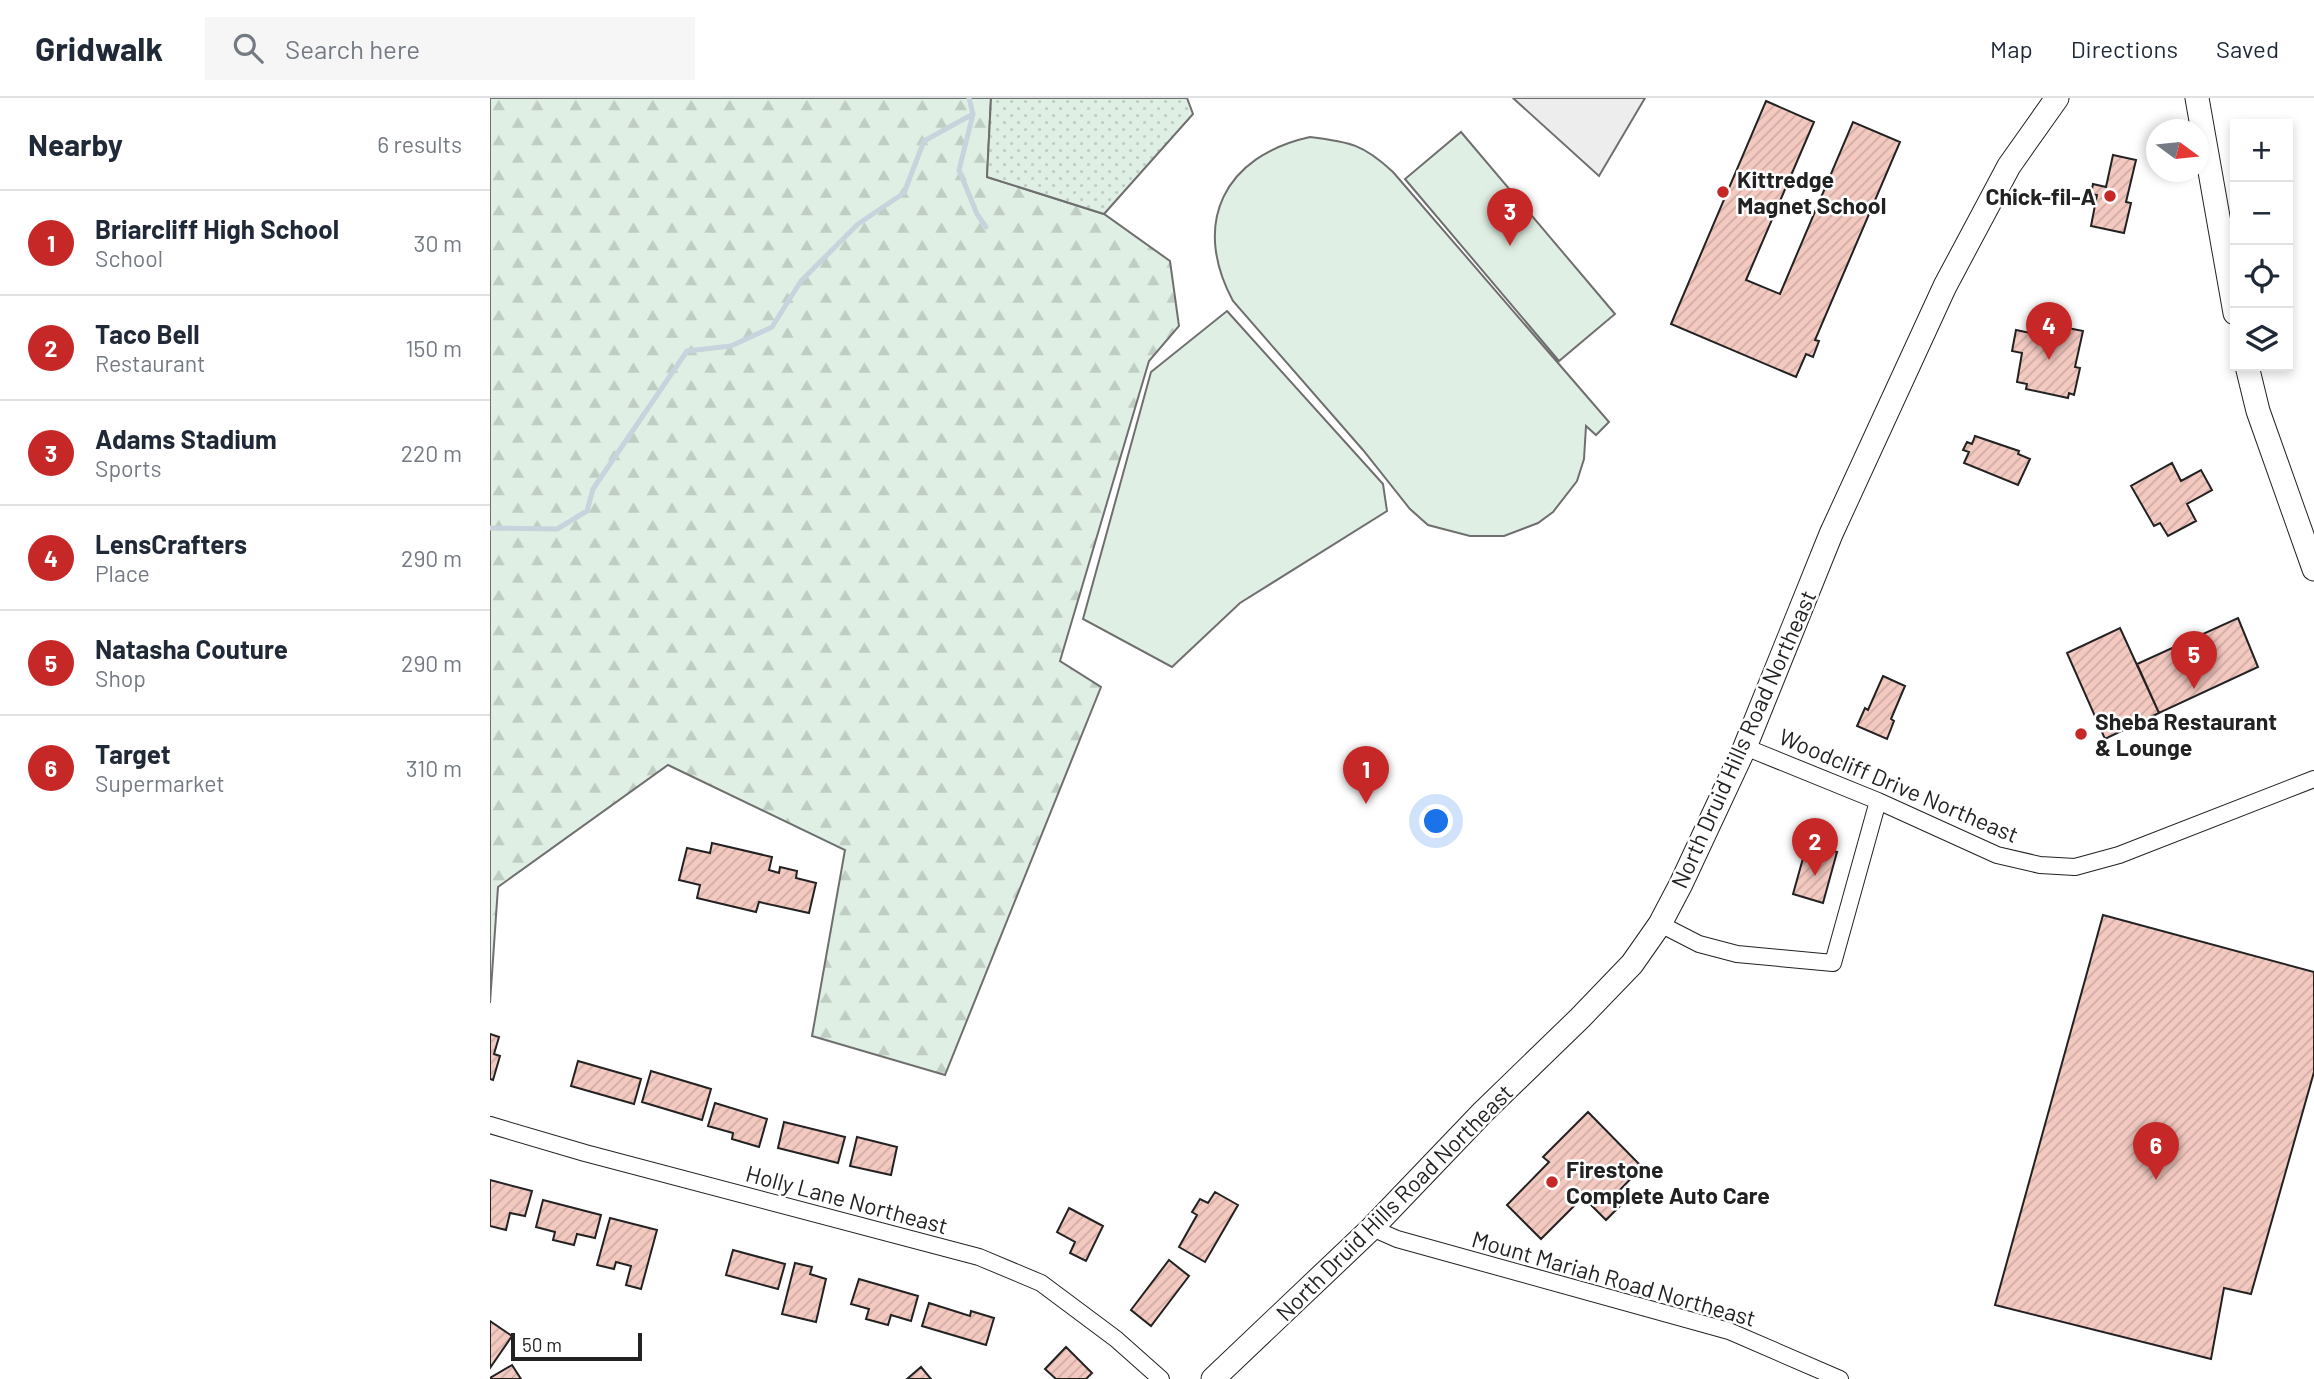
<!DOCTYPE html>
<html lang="en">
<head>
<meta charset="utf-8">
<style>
  :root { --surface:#fff; --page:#f6f6f7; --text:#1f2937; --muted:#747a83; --line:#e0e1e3; --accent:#c62828 }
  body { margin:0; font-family:Barlow,sans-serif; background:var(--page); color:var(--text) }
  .controls { position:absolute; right:21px; top:21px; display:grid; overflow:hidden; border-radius:0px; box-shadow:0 4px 10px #0003 }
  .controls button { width:63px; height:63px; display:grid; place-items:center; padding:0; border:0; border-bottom:2px solid var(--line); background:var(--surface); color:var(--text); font:35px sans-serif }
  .compass { position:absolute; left:1656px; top:21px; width:63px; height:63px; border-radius:50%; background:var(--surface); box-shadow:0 4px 10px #0003; rotate:105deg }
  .scale { position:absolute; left:21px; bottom:18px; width:131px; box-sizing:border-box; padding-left:7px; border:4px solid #222; border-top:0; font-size:19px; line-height:24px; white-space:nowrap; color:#222; -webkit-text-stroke:5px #fff; paint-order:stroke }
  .you { position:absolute; left:947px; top:724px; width:24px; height:24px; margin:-18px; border:5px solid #fff; border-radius:50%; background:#1a73e8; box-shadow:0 0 0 10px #1a73e833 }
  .badge { display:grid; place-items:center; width:46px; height:46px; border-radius:50%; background:var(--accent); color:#fff; font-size:23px; font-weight:700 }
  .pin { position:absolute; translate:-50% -58px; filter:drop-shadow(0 2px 4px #0008) }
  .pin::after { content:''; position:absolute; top:37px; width:24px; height:21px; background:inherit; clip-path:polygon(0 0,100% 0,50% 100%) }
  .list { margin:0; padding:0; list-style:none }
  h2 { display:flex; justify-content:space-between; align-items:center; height:91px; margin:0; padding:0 28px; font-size:30px }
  h2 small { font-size:23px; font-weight:400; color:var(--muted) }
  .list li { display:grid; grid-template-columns:46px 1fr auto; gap:21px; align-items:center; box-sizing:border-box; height:105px; padding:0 28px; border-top:2px solid var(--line) }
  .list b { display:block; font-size:26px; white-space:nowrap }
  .list p { margin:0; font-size:23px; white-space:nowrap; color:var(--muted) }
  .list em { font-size:23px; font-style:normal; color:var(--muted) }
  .icon { flex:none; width:38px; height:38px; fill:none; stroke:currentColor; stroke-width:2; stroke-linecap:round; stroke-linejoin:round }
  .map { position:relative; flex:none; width:1824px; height:1281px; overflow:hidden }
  header { display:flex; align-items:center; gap:42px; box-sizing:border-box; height:98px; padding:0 35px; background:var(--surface); border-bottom:2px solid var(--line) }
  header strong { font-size:33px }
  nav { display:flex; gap:38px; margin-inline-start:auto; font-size:24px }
  .search { width:490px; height:63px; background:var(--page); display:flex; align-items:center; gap:18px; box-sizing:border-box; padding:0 24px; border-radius:0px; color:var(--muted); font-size:26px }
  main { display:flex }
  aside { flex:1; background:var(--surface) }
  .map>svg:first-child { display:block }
  .grass { fill:#e0efe3; stroke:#6f6f6f; stroke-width:2 }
  .forest { fill:url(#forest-firs); stroke:#6f6f6f; stroke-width:2 }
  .park { fill:url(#park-dots); stroke:#6f6f6f; stroke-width:2 }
  .parking { fill:#ededed; stroke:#6f6f6f; stroke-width:2 }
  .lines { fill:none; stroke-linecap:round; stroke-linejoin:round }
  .stream { stroke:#c7d3dd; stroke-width:5 }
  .building { fill:url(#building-hatch); stroke:#222; stroke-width:2 }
  .street-casing { stroke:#222; stroke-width:18 }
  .secondary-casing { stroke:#222; stroke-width:25 }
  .street { stroke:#fff; stroke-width:16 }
  .secondary { stroke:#fff; stroke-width:23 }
  .poi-dot { fill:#c62828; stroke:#fff; stroke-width:2.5 }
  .labels { text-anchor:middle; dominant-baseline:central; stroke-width:5; stroke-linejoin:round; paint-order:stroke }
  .poi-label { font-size:23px; font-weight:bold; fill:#222; stroke:#fff; text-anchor:start }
  .street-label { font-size:23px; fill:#222; stroke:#fff }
</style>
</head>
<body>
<header>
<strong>Gridwalk</strong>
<div class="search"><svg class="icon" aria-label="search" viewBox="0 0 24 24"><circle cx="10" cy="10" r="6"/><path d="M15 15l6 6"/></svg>Search here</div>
<nav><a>Map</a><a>Directions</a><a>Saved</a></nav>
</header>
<main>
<aside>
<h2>Nearby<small>6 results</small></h2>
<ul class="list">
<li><span class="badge">1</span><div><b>Briarcliff High School</b><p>School</p></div><em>30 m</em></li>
<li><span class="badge">2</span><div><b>Taco Bell</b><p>Restaurant</p></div><em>150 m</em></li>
<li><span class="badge">3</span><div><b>Adams Stadium</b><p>Sports</p></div><em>220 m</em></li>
<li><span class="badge">4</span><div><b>LensCrafters</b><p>Place</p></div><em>290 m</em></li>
<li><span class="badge">5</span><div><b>Natasha Couture</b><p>Shop</p></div><em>290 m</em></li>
<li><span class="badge">6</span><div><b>Target</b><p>Supermarket</p></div><em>310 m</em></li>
</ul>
</aside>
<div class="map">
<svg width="1824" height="1281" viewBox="0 0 1824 1281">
  <defs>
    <pattern id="forest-firs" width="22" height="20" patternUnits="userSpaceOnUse" patternTransform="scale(1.75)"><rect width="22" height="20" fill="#e0efe3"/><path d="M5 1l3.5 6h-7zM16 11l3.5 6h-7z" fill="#c0cdc2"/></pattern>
    <pattern id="park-dots" width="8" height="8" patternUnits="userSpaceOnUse" patternTransform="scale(1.75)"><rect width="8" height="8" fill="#e0efe3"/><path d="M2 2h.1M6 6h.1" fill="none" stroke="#c0cdc2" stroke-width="1.8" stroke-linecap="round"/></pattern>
    <pattern id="building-hatch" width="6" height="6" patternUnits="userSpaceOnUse" patternTransform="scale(1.75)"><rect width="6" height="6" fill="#f3c9c0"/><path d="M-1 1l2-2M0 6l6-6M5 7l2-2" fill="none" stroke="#d0aca5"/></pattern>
  </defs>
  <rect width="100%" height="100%" fill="#fff"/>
  <!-- grass -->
  <path class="grass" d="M 971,34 L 1125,216 L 1069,263 L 915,81 Z
    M 820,39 C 860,44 873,46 903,74 L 1119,324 L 1106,337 L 1096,328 L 1094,361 L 1087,383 L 1063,414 L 1048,425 L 1014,438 L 980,438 L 938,427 L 920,411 L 873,352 L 743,203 C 701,125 734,58 820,39 Z
    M 737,213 L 893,386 L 897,413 L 750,505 L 682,569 L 593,521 L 661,274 Z"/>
  <!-- forest -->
  <path class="forest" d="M 0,0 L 501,0 L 497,79 L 614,116 L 680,163 L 689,228 L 659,263 L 570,563 L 611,589 L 455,977 L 322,938 L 355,752 L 178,667 L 8,789 L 0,905 Z"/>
  <!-- park -->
  <path class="park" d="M 501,0 L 697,0 L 703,16 L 614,116 L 497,79 Z"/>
  <!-- parking -->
  <path class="parking" d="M 1023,0 L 1155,0 L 1109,78 Z"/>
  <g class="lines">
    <!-- stream -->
    <path class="stream" d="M 483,16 L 469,72 L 487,116 L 496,129
      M 0,430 L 67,431 L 97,413 L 103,391 L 197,253 L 241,248 L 282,229 L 311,183 L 368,126 L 414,95 L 434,43 L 483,16 L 479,0"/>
  </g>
  <!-- building -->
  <path class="building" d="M 1276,3 L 1324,24 L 1256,182 L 1290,196 L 1363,24 L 1410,44 L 1325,242 L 1329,243 L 1323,259 L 1316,256 L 1306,279 L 1181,226 Z
    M 1623,57 L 1646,62 L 1636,104 L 1641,105 L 1634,135 L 1601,128 L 1607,97 L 1601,96 L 1603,86 L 1616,89 Z
    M 1548,224 L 1593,233 L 1585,269 L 1590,270 L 1584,297 L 1579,295 L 1578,300 L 1536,291 L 1537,286 L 1527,284 L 1532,255 L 1522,253 L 1526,232 L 1545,236 Z
    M 1485,338 L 1529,353 L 1528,356 L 1540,361 L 1528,387 L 1474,365 L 1479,354 L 1473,352 L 1477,344 L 1482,346 Z
    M 1682,365 L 1691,383 L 1711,372 L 1722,392 L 1697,406 L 1706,423 L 1678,438 L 1670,425 L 1664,428 L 1641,388 Z
    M 1748,520 L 1768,569 L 1669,615 L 1647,566 Z
    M 1630,530 L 1669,615 L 1615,641 L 1577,555 Z
    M 1393,578 L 1415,588 L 1401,621 L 1404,623 L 1397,641 L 1367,628 L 1375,610 L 1378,612 Z
    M 222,745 L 282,759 L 279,772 L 289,775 L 290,769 L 307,773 L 306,780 L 326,785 L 319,815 L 269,804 L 266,814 L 207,800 L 210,787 L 189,782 L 197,750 L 220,755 Z
    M 1317,746 L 1347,754 L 1333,805 L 1303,796 Z
    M 1613,817 L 1824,874 L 1824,974 L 1761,1196 L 1734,1190 L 1721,1261 L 1505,1207 Z
    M 0,936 L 9,939 L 4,956 L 10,958 L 3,982 L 0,981 Z
    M 88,963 L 151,981 L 144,1006 L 81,988 Z
    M 161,973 L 221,991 L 212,1022 L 152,1004 Z
    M 225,1005 L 277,1021 L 269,1049 L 242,1041 L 243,1035 L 218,1028 Z
    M 1098,1014 L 1152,1069 L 1126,1096 L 1134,1104 L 1116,1122 L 1093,1099 L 1051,1141 L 1017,1107 L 1059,1064 L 1053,1059 Z
    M 294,1024 L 355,1039 L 348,1065 L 288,1050 Z
    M 367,1039 L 407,1049 L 401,1077 L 360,1068 Z
    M 0,1082 L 42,1093 L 35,1118 L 20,1115 L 16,1132 L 0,1128 Z
    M 725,1094 L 748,1107 L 715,1164 L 689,1149 L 707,1117 L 702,1114 L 710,1101 L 718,1105 Z
    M 53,1102 L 111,1117 L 105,1140 L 87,1136 L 84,1147 L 63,1142 L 65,1134 L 46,1129 Z
    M 579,1110 L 613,1128 L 596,1163 L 580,1155 L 585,1144 L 567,1134 Z
    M 120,1120 L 167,1132 L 151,1191 L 136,1187 L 141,1168 L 126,1164 L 124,1171 L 107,1167 Z
    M 243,1152 L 295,1166 L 288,1191 L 236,1177 Z
    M 679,1162 L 699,1178 L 661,1228 L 641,1212 Z
    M 305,1165 L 322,1169 L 320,1176 L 336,1181 L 326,1224 L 292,1216 Z
    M 369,1181 L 428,1198 L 421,1223 L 401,1217 L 398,1227 L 376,1221 L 379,1211 L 361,1206 Z
    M 439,1205 L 480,1218 L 481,1213 L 504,1220 L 496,1247 L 432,1228 Z
    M 0,1223 L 22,1238 L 0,1270 Z
    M 576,1249 L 602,1275 L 596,1281 L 566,1281 L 555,1271 Z
    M 22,1267 L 31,1281 L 0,1281 L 0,1280 Z
    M 431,1269 L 441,1281 L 417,1281 Z"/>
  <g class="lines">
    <!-- street casing -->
    <g class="street-casing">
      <path id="street" d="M 1255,649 L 1388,703 L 1507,757 L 1550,767 L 1585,769 L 1629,757 L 1824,681
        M 1170,826 L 1209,846 L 1247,856 L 1343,865 L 1388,703
        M 0,1027 L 95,1055 L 489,1159 L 551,1185 L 626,1241 L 671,1281
        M 882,1130 L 907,1141 L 1239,1233 L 1350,1281"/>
    </g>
    <!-- secondary casing -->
    <g class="secondary-casing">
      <path id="secondary" d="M 1707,0 L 1745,215
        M 1757,268 L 1768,313 L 1824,471
        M 723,1281 L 882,1130 L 993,1014 L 1090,920 L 1142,866 L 1170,826 L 1191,786 L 1255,649 L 1341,436 L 1455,188 L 1519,68 L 1567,0"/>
    </g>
    <!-- street -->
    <use href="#street" class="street"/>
    <!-- secondary -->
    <use href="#secondary" class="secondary"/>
  </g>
  <!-- markers -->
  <g class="poi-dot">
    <circle cx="1233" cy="94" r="7"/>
    <circle cx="1620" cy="98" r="7"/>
    <circle cx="1591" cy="636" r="7"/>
    <circle cx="1062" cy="1084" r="7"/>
  </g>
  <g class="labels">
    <!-- poi labels -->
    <g class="poi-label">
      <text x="1247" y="81">Kittredge<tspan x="1247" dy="26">Magnet School</tspan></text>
      <text x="1606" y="98" text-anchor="end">Chick-fil-A</text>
      <text x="1605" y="623">Sheba Restaurant<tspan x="1605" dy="26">&amp; Lounge</tspan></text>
      <text x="1076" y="1071">Firestone<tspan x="1076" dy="26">Complete Auto Care</tspan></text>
    </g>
    <!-- street labels -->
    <g class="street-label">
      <text transform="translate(1253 641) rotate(-66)">North Druid Hills Road Northeast</text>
      <text transform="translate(1409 687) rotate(23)">Woodcliff Drive Northeast</text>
      <text transform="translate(357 1101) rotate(15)">Holly Lane Northeast</text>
      <text transform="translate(904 1104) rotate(-45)">North Druid Hills Road Northeast</text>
      <text transform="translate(1124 1180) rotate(16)">Mount Mariah Road Northeast</text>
    </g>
  </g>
</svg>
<div class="controls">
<button>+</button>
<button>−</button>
<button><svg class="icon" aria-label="locate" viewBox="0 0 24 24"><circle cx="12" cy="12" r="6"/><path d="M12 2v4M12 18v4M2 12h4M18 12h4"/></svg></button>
<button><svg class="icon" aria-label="layers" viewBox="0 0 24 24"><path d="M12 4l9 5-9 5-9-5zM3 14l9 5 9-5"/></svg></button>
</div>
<svg class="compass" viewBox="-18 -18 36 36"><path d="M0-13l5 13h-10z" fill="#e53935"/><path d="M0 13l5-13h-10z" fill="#747a83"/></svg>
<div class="scale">50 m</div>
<div class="you"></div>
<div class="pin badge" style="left:876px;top:706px">1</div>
<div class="pin badge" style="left:1325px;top:778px">2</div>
<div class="pin badge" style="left:1020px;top:148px">3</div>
<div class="pin badge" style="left:1559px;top:262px">4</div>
<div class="pin badge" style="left:1704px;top:591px">5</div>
<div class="pin badge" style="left:1666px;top:1082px">6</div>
</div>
</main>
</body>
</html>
